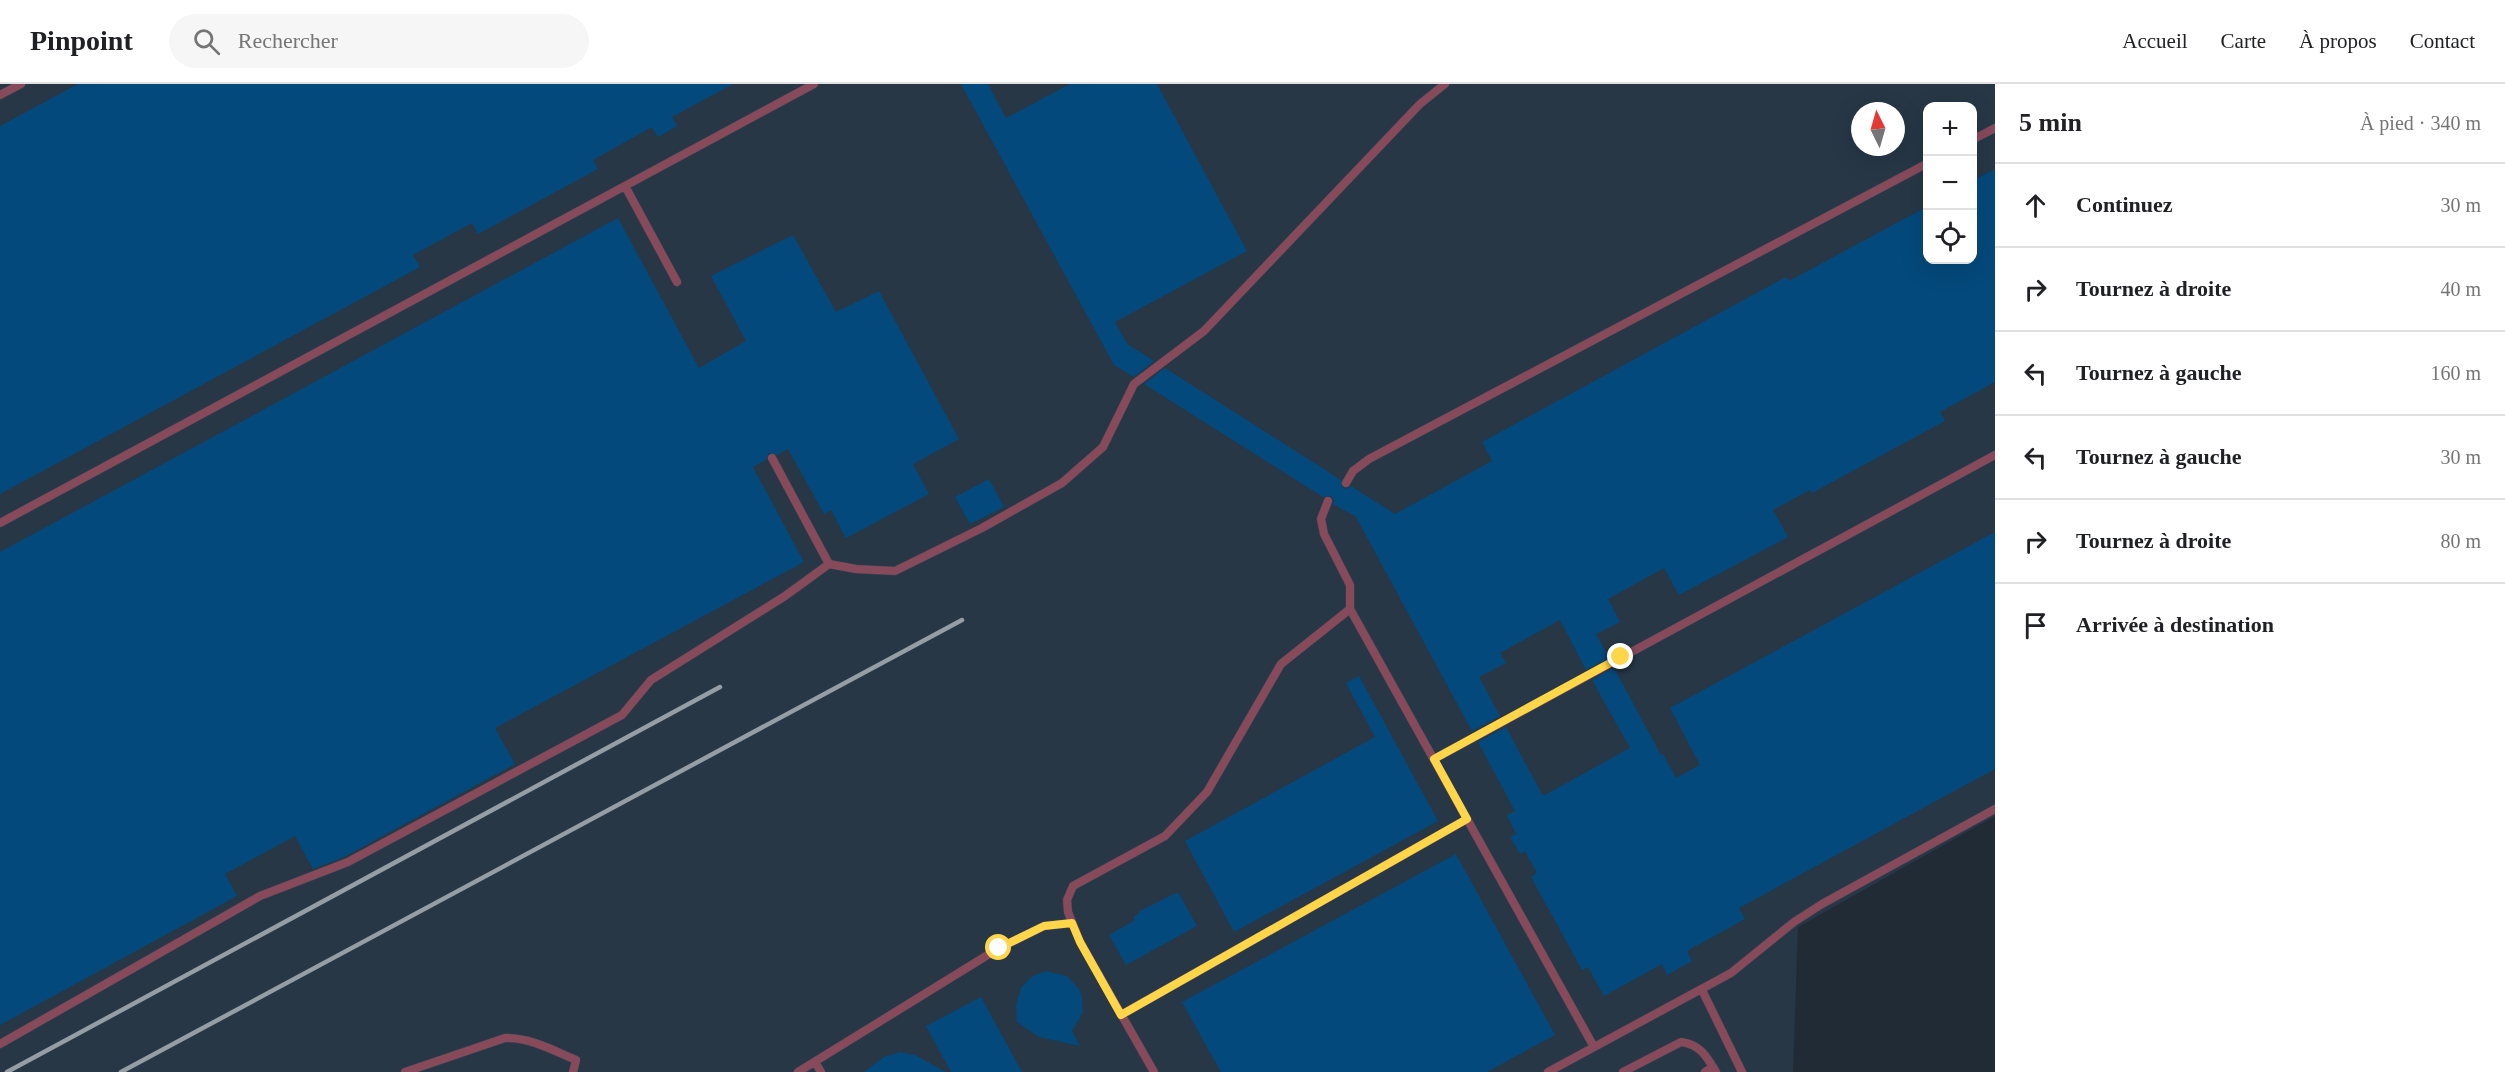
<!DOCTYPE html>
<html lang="fr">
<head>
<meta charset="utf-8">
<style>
  :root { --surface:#fff; --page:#f6f6f6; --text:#202124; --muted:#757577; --line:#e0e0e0 }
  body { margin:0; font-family:"Times New Roman",serif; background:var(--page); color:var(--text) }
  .controls { position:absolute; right:18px; top:18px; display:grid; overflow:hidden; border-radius:12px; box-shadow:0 6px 24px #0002 }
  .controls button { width:54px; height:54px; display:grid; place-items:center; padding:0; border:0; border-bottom:2px solid var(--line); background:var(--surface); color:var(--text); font:30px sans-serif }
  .compass { position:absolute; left:1851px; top:18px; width:54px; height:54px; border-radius:50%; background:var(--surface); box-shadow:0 6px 24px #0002; rotate:355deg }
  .stop { position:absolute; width:18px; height:18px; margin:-14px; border:4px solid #ffd54a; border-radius:50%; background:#fff }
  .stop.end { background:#ffd54a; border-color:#fff; box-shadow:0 2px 6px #0008 }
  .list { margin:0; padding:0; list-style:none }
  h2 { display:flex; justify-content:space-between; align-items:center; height:78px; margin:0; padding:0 24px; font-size:26px }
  h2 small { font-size:20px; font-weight:400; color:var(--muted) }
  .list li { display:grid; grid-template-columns:39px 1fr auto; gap:18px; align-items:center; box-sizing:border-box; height:84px; padding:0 24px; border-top:2px solid var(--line) }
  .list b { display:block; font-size:22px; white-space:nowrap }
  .list em { font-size:20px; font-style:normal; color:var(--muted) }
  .icon { flex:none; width:33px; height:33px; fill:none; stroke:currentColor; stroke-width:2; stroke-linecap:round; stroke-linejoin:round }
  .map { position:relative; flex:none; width:1995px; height:988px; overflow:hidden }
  header { display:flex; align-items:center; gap:36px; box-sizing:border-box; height:84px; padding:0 30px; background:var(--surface); border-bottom:2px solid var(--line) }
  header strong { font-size:28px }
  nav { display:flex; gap:33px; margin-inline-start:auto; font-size:21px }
  .search { width:420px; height:54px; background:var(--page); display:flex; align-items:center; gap:15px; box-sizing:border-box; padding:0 21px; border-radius:33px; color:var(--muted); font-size:22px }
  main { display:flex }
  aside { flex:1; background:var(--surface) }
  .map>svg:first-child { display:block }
  .built { fill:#273746; fill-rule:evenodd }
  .building { fill:#04497b }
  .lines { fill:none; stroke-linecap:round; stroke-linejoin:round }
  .lane-casing { stroke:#3d4651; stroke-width:9 }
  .lane { stroke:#874a5b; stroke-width:8 }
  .rail { stroke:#959da5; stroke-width:4.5 }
  .route { stroke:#ffd54a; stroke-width:8 }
</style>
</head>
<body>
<header>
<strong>Pinpoint</strong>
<div class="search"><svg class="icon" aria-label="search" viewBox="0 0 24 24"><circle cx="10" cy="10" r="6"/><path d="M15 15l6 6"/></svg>Rechercher</div>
<nav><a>Accueil</a><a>Carte</a><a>À propos</a><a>Contact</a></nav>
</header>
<main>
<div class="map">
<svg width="1995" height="988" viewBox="0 0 1995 988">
  <rect width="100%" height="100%" fill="#212b36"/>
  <!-- built -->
  <path class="built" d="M 0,0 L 1995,0 L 1995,732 L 1798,843 L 1793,988 L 0,988 ZM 1928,22 L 1972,22 L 1972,176 L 1928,176 ZM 1860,27 L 1896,27 L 1896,63 L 1860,63 Z"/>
  <!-- building -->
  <path class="building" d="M 78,0 L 733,0 L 672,33 L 677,42 L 658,53 L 652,43 L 593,76 L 598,85 L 478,150 L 472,139 L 413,171 L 420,183 L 0,410 L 0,42 Z
    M 961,0 L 988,0 L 1006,34 L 1070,0 L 1157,0 L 1247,167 L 1115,238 L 1127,260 L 1154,277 L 1134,293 L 1114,281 Z
    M 1995,85 L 1995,298 L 1940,328 L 1945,337 L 1812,409 L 1810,406 L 1773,426 L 1788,453 L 1679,511 L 1664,484 L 1608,515 L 1620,538 L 1596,550 L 1609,574 L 1586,586 L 1560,536 L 1500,569 L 1506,579 L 1479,593 L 1500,632 L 1472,647 L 1356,433 L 1333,420 L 1334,416 L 1331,412 L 1323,413 L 1144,300 L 1165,284 L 1341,396 L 1343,404 L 1347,405 L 1351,402 L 1395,430 L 1492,377 L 1482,358 L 1786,193 L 1789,197 L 1928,122 L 1928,176 L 1972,176 L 1972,97 Z
    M 618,134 L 699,284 L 746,257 L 711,192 L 793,151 L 836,228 L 879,207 L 959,355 L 913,380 L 929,410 L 846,454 L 831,426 L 824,430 L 788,365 L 777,371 L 769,369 L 766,376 L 753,383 L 804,478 L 495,644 L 515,680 L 342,774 L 313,785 L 295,752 L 225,790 L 237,812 L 0,941 L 0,468 Z
    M 989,395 L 1004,423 L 970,440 L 955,413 Z
    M 1995,448 L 1995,685 L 1739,824 L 1745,835 L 1687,867 L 1692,877 L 1667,891 L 1662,880 L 1604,912 L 1588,883 L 1582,886 L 1531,793 L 1537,789 L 1525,767 L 1520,770 L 1510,753 L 1516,750 L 1507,731 L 1515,727 L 1478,658 L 1506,643 L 1543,712 L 1630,664 L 1592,596 L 1614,584 L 1661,671 L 1663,670 L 1676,694 L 1700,681 L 1670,624 Z
    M 1359,592 L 1438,737 L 1234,848 L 1185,757 L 1375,653 L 1346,599 Z
    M 1456,770 L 1555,951 L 1487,988 L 1221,988 L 1182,918 Z
    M 1178,808 L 1197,842 L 1126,881 L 1109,851 L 1135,836 L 1133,833 L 1139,830 L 1138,828 Z
    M 1046,887 L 1067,892 L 1079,905 L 1082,912 L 1083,928 L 1072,947 L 1080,962 L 1039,953 L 1017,938 L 1016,921 L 1021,904 L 1031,893 Z
    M 981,913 L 1022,988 L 951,988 L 926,942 Z
    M 900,968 L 915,971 L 946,988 L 864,988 L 884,973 Z"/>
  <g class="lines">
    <!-- lane casing -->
    <g class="lane-casing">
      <path id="lane" d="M 0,11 L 21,0
        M 1972,56 L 1995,44
        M 625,102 L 677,198
        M 772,374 L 829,480
        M 1346,399 L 1353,387 L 1369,375 L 1928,79
        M 1328,417 L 1321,435 L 1324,450 L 1350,501 L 1350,525 L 1594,963
        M 0,439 L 814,0
        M 1434,675 L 1995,371
        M 1702,906 L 1742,988
        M 1121,931 L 1467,735
        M 0,960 L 260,812 L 348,778 L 622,631 L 651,596 L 785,512 L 829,480 L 856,485 L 895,487 L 982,444 L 1062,399 L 1103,363 L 1134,300 L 1204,247 L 1420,20 L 1445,0
        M 815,978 L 821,988
        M 405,988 L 505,954 C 529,953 555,967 576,976 L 573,988
        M 798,988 L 999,864 L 1044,842 L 1072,839
        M 1154,988 L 1080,858 L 1068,828 L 1067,816 L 1073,802 L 1165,752 L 1207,708 L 1281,580 L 1350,525
        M 1548,988 L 1731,889 L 1794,838 L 1822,820 L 1995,725
        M 1623,988 L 1681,958 C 1700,960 1707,973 1716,988
        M 1705,988 L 1713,983"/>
    </g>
    <!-- lane -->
    <use href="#lane" class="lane"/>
    <!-- rail -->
    <path class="rail" d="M 7,988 L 720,603
      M 121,988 L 962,536"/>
  </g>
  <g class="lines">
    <!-- route -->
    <path class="route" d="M 999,864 L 1044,842 L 1072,839 L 1080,858 L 1121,931 L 1467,735 L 1434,675 L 1621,573"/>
  </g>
</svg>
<div class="controls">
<button>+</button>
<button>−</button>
<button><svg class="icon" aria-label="locate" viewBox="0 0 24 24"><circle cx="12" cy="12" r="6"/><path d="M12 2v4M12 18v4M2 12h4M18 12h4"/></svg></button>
</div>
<svg class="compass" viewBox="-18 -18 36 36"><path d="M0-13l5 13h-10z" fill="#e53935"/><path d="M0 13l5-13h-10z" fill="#757577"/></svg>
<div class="stop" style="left:999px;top:864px"></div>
<div class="stop end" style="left:1621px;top:573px"></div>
</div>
<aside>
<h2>5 min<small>À pied · 340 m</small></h2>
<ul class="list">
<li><svg class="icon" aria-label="ahead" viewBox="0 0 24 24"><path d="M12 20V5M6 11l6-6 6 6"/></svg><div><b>Continuez</b></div><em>30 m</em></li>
<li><svg class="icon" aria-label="right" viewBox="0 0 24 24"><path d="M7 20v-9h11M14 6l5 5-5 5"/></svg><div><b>Tournez à droite</b></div><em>40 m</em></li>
<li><svg class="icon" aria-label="left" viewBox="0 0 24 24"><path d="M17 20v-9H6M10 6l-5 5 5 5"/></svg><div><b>Tournez à gauche</b></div><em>160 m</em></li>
<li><svg class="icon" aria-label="left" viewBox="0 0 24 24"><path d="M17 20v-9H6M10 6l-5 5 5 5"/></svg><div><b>Tournez à gauche</b></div><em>30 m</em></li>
<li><svg class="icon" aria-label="right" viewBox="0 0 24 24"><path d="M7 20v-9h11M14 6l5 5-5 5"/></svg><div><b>Tournez à droite</b></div><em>80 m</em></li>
<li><svg class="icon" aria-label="arrive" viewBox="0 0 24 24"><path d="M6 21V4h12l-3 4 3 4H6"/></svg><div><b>Arrivée à destination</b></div></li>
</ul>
</aside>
</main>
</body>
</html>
